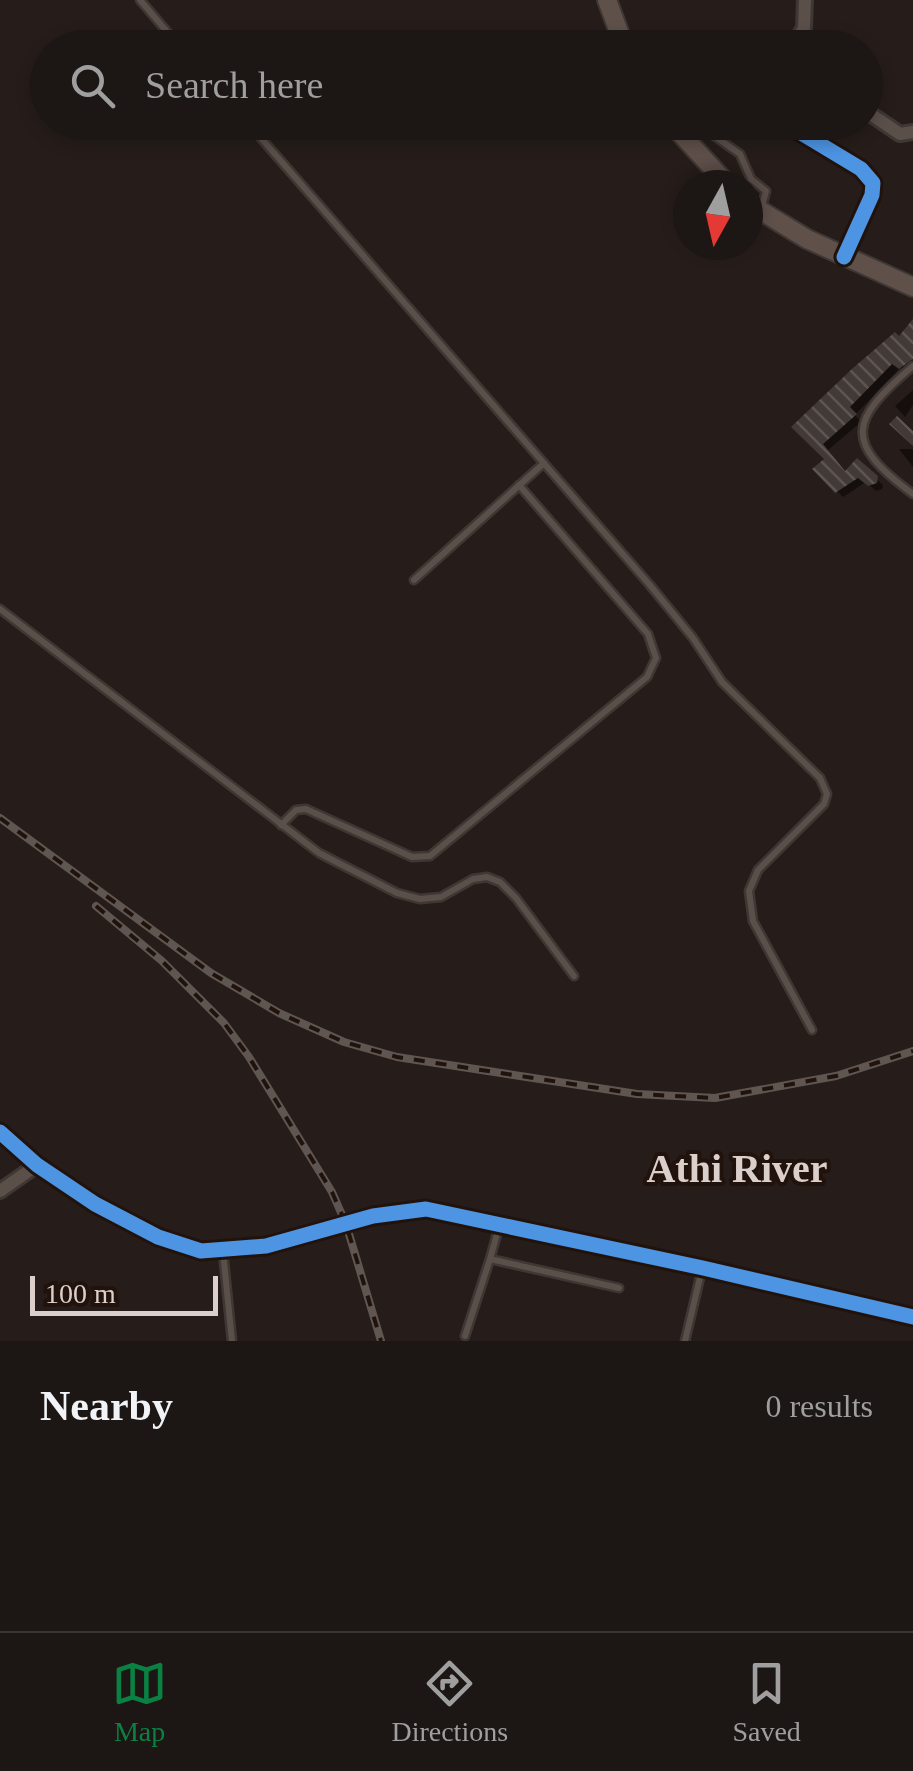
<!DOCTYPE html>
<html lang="en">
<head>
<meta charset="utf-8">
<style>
  :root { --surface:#1c1614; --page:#292322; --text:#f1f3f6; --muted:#a09fa0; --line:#3a3534; --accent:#0b8043 }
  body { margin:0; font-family:Georgia,serif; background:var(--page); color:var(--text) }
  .compass { position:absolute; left:673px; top:170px; width:90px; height:90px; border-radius:50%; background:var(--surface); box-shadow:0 5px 15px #0003; rotate:188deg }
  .scale { position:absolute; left:30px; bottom:25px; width:188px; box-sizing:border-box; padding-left:10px; border:5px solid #dbcfcb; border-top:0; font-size:28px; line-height:35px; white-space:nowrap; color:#dbcfcb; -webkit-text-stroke:8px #21120c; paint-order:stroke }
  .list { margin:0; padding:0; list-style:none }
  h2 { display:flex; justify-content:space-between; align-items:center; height:130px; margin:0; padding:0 40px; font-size:42px }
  h2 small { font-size:32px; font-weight:400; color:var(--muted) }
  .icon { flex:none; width:55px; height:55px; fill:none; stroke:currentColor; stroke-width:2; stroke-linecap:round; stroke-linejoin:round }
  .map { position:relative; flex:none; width:913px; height:1341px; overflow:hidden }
  .search { position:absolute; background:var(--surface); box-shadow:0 5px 15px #0003; left:30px; right:30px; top:30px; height:110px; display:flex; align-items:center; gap:25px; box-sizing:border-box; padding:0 35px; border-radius:55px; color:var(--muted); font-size:38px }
  .sheet { height:290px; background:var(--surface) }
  nav { display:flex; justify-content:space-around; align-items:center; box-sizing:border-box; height:140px; border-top:2px solid var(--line); background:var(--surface); font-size:28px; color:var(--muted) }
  nav a { display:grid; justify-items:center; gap:5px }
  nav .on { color:var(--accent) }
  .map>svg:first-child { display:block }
  .shadow { fill:#0007 }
  .building { fill:url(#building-back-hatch) }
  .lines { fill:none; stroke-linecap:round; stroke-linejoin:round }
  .service-casing { stroke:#3e3734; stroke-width:11 }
  .minor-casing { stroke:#3e3734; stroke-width:18 }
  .tertiary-casing { stroke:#3e3734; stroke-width:20 }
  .secondary-casing { stroke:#3e3734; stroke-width:22 }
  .service { stroke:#5b4f4a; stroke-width:6 }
  .minor { stroke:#5b4f4a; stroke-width:12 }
  .tertiary { stroke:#5b4f4a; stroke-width:15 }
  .secondary { stroke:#5f504a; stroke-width:18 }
  .rail-casing { stroke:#5f5551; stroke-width:8 }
  .rail { stroke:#21120c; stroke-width:4; stroke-dasharray:11; stroke-linecap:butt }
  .cycleway-casing { stroke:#21120c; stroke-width:21 }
  .cycleway { stroke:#4d94e3; stroke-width:15 }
  .labels { text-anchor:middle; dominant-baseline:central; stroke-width:8; stroke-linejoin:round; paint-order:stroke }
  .district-label { font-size:40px; font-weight:bold; fill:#dbcfcb; stroke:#21120c }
</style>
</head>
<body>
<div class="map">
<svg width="913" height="1341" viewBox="0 0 913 1341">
  <defs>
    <pattern id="building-back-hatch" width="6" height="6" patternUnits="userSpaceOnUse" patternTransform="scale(2.5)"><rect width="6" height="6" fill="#423a37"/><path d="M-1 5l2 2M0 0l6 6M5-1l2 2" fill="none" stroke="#5d5553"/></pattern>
  </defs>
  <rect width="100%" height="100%" fill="#261d1a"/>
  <!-- shadow -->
  <path class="shadow" d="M 913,326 L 913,368 L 907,373 L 900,368 L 855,415 L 861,422 L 827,451 L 845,474 L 857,461 L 883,485 L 882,489 L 876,491 L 866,482 L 843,497 L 816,469 L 827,459 L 795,427 Z
    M 913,390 L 913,405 L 905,417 L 895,406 Z
    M 899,449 L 913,449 L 913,467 Z"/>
  <!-- building -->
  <path class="building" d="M 913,319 L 913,359 L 899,369 L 892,364 L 850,407 L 857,414 L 823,444 L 845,471 L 857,458 L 878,476 L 877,483 L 868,486 L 858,478 L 835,493 L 812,469 L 824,459 L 791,427 L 853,368 L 895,332 L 899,336 Z
    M 897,416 L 913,431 L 913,446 L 889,424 Z"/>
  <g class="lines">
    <!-- service casing -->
    <g class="service-casing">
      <path id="service" d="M 140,0 L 181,48
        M 247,122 L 649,584 L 693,638 L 722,682 L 820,778 L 827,794 L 824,804 L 758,870 L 749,891 L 753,921 L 812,1030
        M 704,122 L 713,135 L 740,154 L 751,179 L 766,191 L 762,206
        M 913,366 C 850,420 842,442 913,494
        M 414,580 L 544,463
        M 0,609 L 319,853 L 397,893 L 420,899 L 441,897 L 473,879 L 487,877 L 500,882 L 516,898 L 574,976
        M 281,825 L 296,810 L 306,809 L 412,857 L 430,856 L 647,677 L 656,658 L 648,634 L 519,485
        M 223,1252 L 232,1341
        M 490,1259 L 499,1227
        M 465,1336 L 490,1259 L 619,1288
        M 685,1341 L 702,1269"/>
    </g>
    <!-- minor casing -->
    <g class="minor-casing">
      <path id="minor" d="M 792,48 L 804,28 L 805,0
        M 866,111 L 900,134 L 913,132
        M 783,122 L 861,169 L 873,183 L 872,195 L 844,257
        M 0,1191 L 37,1165"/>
    </g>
    <!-- tertiary casing -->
    <g class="tertiary-casing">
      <path id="tertiary" d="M 0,1132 L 37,1165 L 95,1204 L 158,1237 L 201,1251 L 266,1246 L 373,1216 L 426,1209 L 703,1268 L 913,1317"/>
    </g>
    <!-- secondary casing -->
    <g class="secondary-casing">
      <path id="secondary" d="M 607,0 L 625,48
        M 670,122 L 728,185
        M 748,203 L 807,239 L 913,287"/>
    </g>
    <!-- service -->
    <use href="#service" class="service"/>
    <!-- minor -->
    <use href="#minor" class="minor"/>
    <!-- tertiary -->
    <use href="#tertiary" class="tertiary"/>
    <!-- secondary -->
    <use href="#secondary" class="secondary"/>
    <!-- rail casing -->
    <g class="rail-casing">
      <path id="rail" d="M 0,818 L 211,973 L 279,1013 L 344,1042 L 397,1057 L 637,1094 L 715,1098 L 836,1076 L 913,1051
        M 96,906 L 162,961 L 224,1023 L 249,1057 L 332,1192 L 346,1224 L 381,1341"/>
    </g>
    <!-- rail -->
    <use href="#rail" class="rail"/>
    <!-- cycleway casing -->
    <g class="cycleway-casing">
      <path id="cycleway" d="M 783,122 L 861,169 L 873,183 L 872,195 L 844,257
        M 0,1132 L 37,1165 L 95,1204 L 158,1237 L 201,1251 L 266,1246 L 373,1216 L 426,1209 L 703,1268 L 913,1317"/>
    </g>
    <!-- cycleway -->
    <use href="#cycleway" class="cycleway"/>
  </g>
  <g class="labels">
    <!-- district labels -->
    <g class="district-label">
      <text x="737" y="1168">Athi River</text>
    </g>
  </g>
</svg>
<svg class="compass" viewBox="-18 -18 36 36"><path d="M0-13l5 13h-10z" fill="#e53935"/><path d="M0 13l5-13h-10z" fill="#a09fa0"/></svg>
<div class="scale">100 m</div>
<div class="search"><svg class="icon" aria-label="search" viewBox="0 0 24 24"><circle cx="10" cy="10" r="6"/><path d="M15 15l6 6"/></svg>Search here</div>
</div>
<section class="sheet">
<h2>Nearby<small>0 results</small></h2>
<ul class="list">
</ul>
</section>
<nav>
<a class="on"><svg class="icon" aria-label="map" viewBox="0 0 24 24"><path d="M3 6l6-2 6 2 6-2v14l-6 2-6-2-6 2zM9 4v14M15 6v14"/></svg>Map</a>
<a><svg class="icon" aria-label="directions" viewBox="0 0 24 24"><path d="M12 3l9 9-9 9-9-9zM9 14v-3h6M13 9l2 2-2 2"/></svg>Directions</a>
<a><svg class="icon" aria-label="saved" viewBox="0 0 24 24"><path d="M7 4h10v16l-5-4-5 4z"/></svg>Saved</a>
</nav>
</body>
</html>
